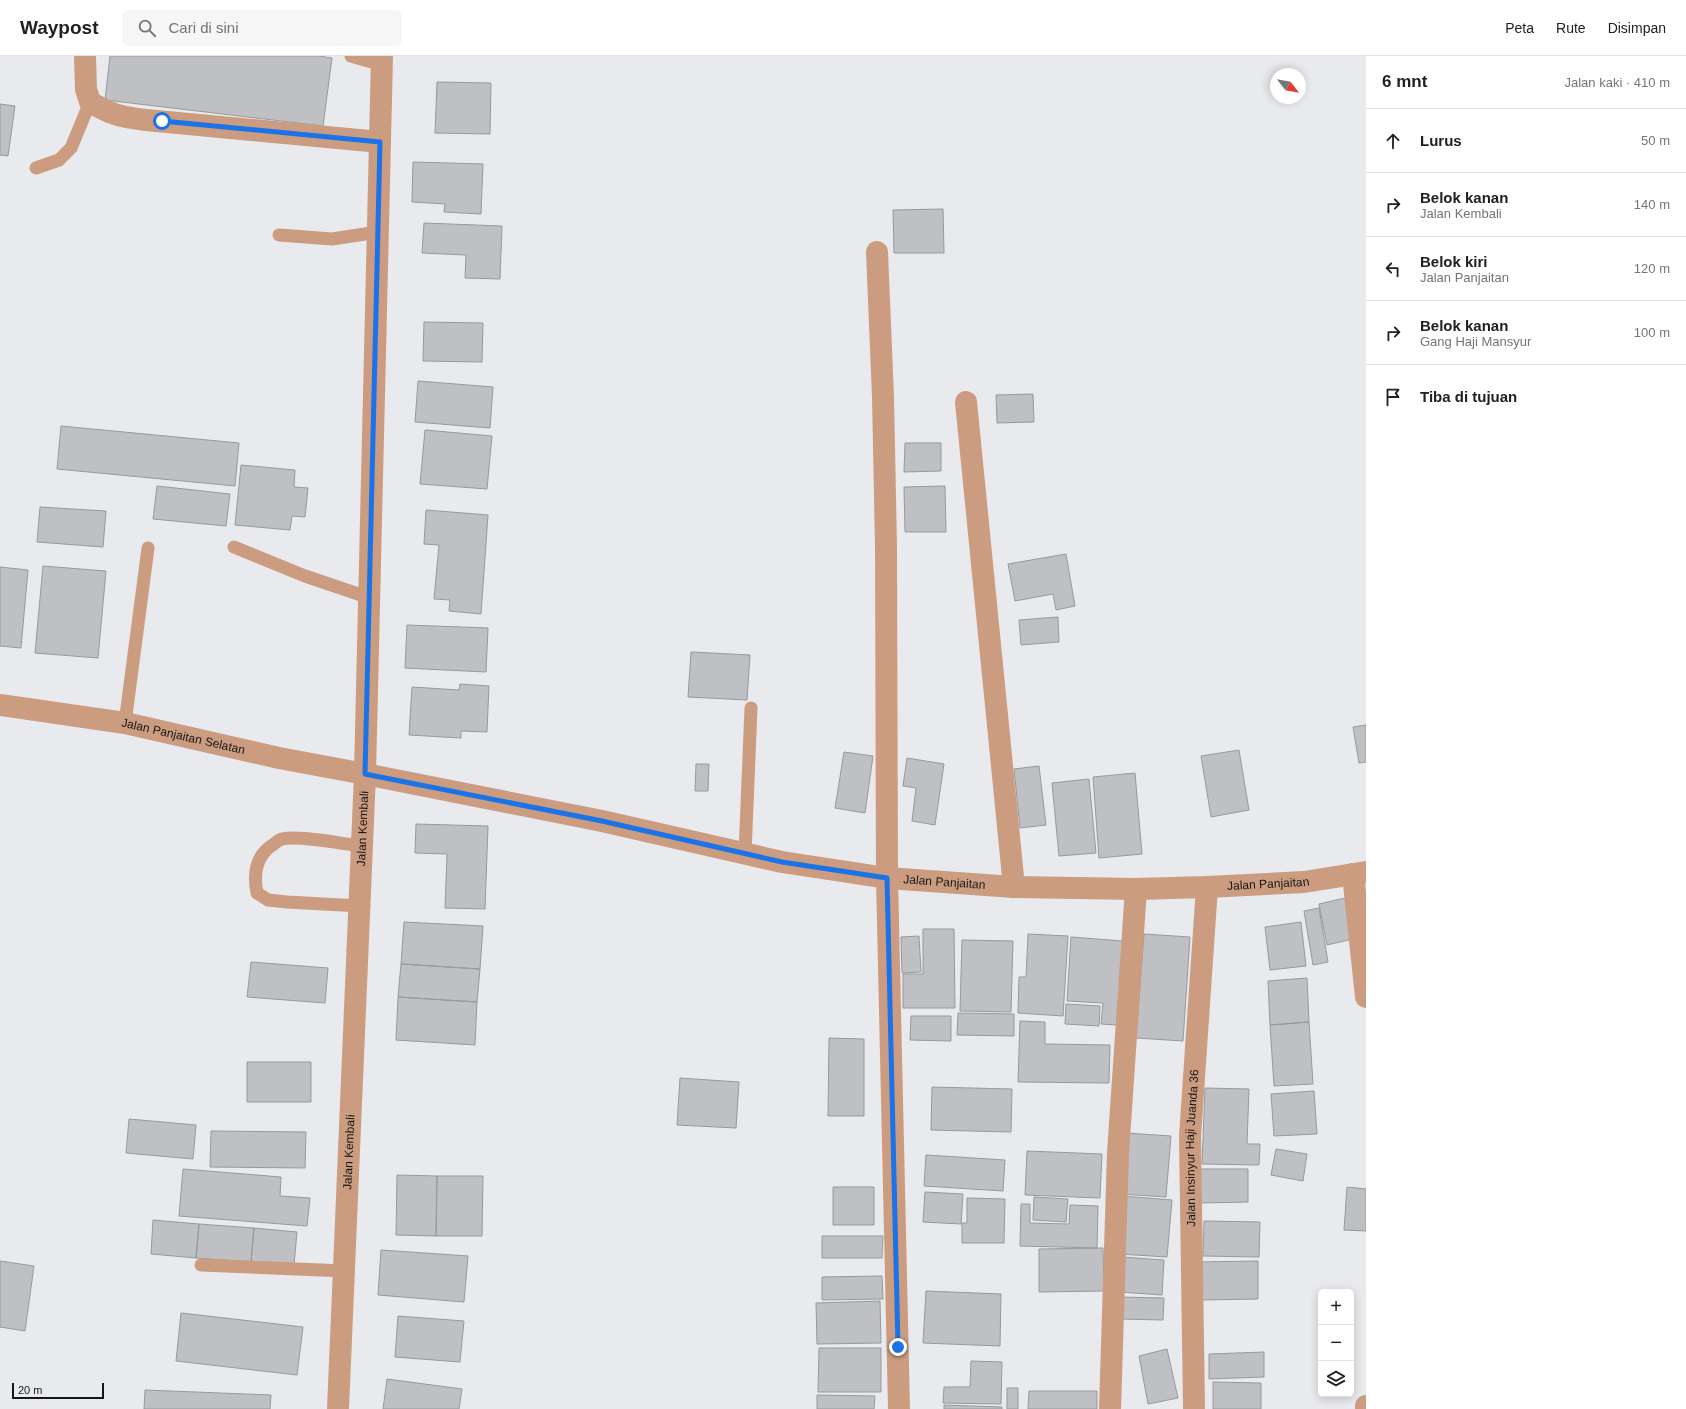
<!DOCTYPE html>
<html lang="id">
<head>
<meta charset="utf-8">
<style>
  :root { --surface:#fff; --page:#f6f6f6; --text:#202124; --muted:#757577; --line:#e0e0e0 }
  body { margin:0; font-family:Helvetica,sans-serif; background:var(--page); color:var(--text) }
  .controls { position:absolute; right:12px; bottom:12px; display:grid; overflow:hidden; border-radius:6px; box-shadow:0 2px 10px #0003 }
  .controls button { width:36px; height:36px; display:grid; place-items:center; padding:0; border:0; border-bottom:1px solid var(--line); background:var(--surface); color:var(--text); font:20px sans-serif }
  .compass { position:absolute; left:1270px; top:12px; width:36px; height:36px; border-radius:50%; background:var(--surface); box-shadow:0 2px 10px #0003; rotate:121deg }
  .scale { position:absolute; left:12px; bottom:10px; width:92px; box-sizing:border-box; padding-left:4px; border:2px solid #161618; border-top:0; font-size:11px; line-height:14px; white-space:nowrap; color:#161618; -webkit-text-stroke:3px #e8eaed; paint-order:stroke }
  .stop { position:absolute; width:12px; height:12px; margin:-9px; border:3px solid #1a73e8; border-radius:50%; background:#fff }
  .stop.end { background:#1a73e8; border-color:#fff; box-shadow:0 1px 4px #0008 }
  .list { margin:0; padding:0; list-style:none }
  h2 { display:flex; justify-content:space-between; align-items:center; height:52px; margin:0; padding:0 16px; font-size:17px }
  h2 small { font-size:13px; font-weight:400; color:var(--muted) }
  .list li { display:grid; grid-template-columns:26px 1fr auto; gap:12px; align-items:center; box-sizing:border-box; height:64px; padding:0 16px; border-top:1px solid var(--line) }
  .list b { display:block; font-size:15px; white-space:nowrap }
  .list p { margin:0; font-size:13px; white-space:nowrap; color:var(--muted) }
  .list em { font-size:13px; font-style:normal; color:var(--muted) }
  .icon { flex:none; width:22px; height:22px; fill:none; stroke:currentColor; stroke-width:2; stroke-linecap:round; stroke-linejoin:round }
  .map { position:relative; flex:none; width:1366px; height:1353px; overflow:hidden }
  header { display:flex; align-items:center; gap:24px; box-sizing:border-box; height:56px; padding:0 20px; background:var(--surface); border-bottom:1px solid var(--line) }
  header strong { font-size:19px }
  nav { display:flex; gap:22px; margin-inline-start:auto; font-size:14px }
  .search { width:280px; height:36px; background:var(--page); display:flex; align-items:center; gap:10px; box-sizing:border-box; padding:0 14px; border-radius:6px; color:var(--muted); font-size:15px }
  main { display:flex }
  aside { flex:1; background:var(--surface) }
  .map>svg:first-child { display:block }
  .building { fill:#bec0c3; stroke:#97999c }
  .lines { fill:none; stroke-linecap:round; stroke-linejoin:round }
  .service { stroke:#cb9c7f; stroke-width:13 }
  .minor { stroke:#cb9c7f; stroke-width:22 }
  .tertiary { stroke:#cb9c7f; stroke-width:22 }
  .route { stroke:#1a73e8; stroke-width:5 }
  .labels { text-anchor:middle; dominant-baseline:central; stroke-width:3; stroke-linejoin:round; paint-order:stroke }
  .street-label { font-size:12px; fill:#161618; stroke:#e8eaed }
</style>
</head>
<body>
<header>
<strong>Waypost</strong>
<div class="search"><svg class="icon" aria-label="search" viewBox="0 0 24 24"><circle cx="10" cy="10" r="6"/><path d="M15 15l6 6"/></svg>Cari di sini</div>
<nav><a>Peta</a><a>Rute</a><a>Disimpan</a></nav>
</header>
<main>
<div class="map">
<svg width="1366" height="1353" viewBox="0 0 1366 1353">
  <rect width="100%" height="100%" fill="#e8eaed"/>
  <!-- building -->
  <path class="building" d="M 110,0 L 319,0 L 332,2 L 323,70 L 105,44 Z
    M 437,26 L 491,27 L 490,78 L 435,77 Z
    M 0,48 L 15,50 L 8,100 L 0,99 Z
    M 413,106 L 483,108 L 481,158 L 444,156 L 445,148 L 412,146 Z
    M 943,153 L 944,197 L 894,197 L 893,154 Z
    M 424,167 L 502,170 L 500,223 L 465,222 L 466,199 L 422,197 Z
    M 424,266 L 483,267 L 482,306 L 423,305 Z
    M 418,325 L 493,331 L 490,372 L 415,366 Z
    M 1033,338 L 1034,366 L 997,367 L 996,339 Z
    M 61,370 L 239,387 L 235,430 L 57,413 Z
    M 425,374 L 492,380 L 487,433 L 420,428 Z
    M 905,387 L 941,387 L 941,415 L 904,416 Z
    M 241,409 L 295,414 L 294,431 L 308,432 L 305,461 L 292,460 L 290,474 L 235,469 Z
    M 157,430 L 230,438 L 226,470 L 153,463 Z
    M 945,430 L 946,476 L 905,476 L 904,431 Z
    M 40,451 L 106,455 L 103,491 L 37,486 Z
    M 426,454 L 488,459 L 481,558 L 449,555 L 450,544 L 434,543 L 439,489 L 424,488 Z
    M 1066,498 L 1075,550 L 1056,554 L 1053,538 L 1015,545 L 1008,508 Z
    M 43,510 L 106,515 L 98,602 L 35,597 Z
    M 0,511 L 28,514 L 21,592 L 0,590 Z
    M 1058,561 L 1059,586 L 1021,589 L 1019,564 Z
    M 407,569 L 488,572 L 486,616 L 405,612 Z
    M 691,596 L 750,599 L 747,644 L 688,641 Z
    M 460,628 L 489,630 L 487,676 L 461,675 L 461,682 L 409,679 L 412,631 L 459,634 Z
    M 1366,669 L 1366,706 L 1359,707 L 1353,671 Z
    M 1239,694 L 1249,754 L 1211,761 L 1201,700 Z
    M 844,696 L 873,700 L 865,757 L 835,752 Z
    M 907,702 L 944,708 L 935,769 L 912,765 L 916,732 L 903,730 Z
    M 696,708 L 709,708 L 708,735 L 695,735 Z
    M 1039,710 L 1046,769 L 1020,772 L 1014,713 Z
    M 1135,717 L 1142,798 L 1099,802 L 1093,721 Z
    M 1089,723 L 1096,797 L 1059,800 L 1052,727 Z
    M 416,768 L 488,770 L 485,853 L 445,852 L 447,798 L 415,797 Z
    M 1345,842 L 1353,883 L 1327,889 L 1319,848 Z
    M 1319,852 L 1328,906 L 1313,909 L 1304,855 Z
    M 404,866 L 483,870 L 480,913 L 401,908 Z
    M 1301,866 L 1306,910 L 1270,914 L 1265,871 Z
    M 923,873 L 954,873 L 955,952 L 903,952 L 903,918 L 923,918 Z
    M 1028,878 L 1068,880 L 1063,960 L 1018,957 L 1019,921 L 1026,921 Z
    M 1144,878 L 1190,881 L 1183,985 L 1136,982 Z
    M 919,880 L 921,916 L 902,917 L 901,881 Z
    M 1071,881 L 1123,885 L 1117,969 L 1101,968 L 1103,947 L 1067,945 Z
    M 962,884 L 1013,885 L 1011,956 L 960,955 Z
    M 251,906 L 328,912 L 325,947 L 247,941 Z
    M 401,908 L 480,913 L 477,946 L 398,941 Z
    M 1307,922 L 1309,966 L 1270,969 L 1268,925 Z
    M 398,941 L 477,946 L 475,989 L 396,984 Z
    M 1066,948 L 1100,950 L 1099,970 L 1065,968 Z
    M 958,957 L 1014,958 L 1014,980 L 957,979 Z
    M 911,960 L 951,960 L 951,985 L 910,984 Z
    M 1020,965 L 1045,966 L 1045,988 L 1110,989 L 1109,1027 L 1018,1026 Z
    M 1309,966 L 1313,1028 L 1274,1030 L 1270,969 Z
    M 829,982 L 864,983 L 864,1060 L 828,1060 Z
    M 247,1006 L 311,1006 L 311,1046 L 247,1046 Z
    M 680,1022 L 739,1026 L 736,1072 L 677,1069 Z
    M 932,1031 L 1012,1033 L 1011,1076 L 931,1074 Z
    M 1205,1032 L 1249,1033 L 1247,1088 L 1260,1088 L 1259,1109 L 1202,1108 Z
    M 1314,1035 L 1317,1078 L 1274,1080 L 1271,1038 Z
    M 129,1063 L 196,1069 L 193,1103 L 126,1097 Z
    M 211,1075 L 306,1076 L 305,1112 L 210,1111 Z
    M 1126,1077 L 1171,1080 L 1166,1141 L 1121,1138 Z
    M 1276,1093 L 1307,1098 L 1303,1125 L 1271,1119 Z
    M 1027,1095 L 1102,1098 L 1100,1142 L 1025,1139 Z
    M 926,1099 L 1005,1104 L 1003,1135 L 924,1130 Z
    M 183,1113 L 281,1121 L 280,1140 L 310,1142 L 307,1170 L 179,1160 Z
    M 1200,1113 L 1248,1113 L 1248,1146 L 1200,1147 Z
    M 397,1119 L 437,1120 L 436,1180 L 396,1179 Z
    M 437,1120 L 483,1120 L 482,1180 L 436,1180 Z
    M 833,1131 L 874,1131 L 874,1169 L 833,1169 Z
    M 1347,1131 L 1366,1133 L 1366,1175 L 1344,1174 Z
    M 925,1136 L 963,1138 L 961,1168 L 923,1166 Z
    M 1123,1140 L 1172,1144 L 1167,1201 L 1119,1198 Z
    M 1034,1141 L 1068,1143 L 1066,1166 L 1033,1164 Z
    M 967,1142 L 1005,1143 L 1004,1187 L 962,1187 L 962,1167 L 967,1167 Z
    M 1021,1148 L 1030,1148 L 1030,1167 L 1069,1168 L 1070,1149 L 1098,1150 L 1097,1192 L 1020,1190 Z
    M 153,1164 L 199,1168 L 196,1202 L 151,1198 Z
    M 1204,1165 L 1260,1166 L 1259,1201 L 1203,1200 Z
    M 199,1168 L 254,1172 L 251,1206 L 196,1202 Z
    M 254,1172 L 297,1176 L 294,1209 L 251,1206 Z
    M 822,1180 L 883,1180 L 882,1202 L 822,1202 Z
    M 1103,1192 L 1104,1235 L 1039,1236 L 1039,1193 Z
    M 381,1194 L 468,1200 L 464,1246 L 378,1239 Z
    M 1122,1201 L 1164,1204 L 1162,1239 L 1120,1236 Z
    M 0,1205 L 34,1210 L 25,1275 L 0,1271 Z
    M 1258,1205 L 1258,1243 L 1201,1244 L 1200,1206 Z
    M 882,1220 L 883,1243 L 822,1244 L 822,1221 Z
    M 926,1235 L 1001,1238 L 1000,1290 L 923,1287 Z
    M 1119,1241 L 1164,1242 L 1163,1264 L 1119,1263 Z
    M 880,1245 L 881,1287 L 817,1288 L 816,1247 Z
    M 181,1257 L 303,1271 L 297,1319 L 176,1305 Z
    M 398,1260 L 464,1265 L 460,1306 L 395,1301 Z
    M 819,1292 L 881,1292 L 881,1336 L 818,1336 Z
    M 1167,1293 L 1178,1342 L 1148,1348 L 1139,1300 Z
    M 1264,1296 L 1264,1321 L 1209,1323 L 1209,1298 Z
    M 971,1305 L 1002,1306 L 1001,1348 L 943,1347 L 944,1331 L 970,1331 Z
    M 387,1323 L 462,1333 L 459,1353 L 383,1353 Z
    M 1213,1326 L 1261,1327 L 1261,1353 L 1213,1353 Z
    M 1007,1332 L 1018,1332 L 1018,1353 L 1007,1353 Z
    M 145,1334 L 271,1339 L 270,1353 L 144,1353 Z
    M 1029,1335 L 1097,1335 L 1097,1353 L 1028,1353 Z
    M 817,1339 L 875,1340 L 874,1353 L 817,1353 Z
    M 944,1349 L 1002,1351 L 1002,1353 L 944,1353 Z"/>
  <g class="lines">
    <!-- service -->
    <path class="service" d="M 351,0 L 382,9
      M 36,112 L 59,104 L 71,92 L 90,46
      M 279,179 L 332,183 L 378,176
      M 234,491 L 305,520 L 370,542
      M 125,667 L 148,492
      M 745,798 L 751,652
      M 360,850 L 287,846 L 268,844 L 257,837 C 253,817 256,799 274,788 C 276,786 279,784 282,783 C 299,779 342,788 362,790
      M 201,1209 L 345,1215"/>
    <!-- minor -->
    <g class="minor">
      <path d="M 85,0 L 86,33 L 90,46 C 112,59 121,61 146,64 L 380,86"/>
      <path d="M 877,196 L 883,341 L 886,490 L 887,822 L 899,1353"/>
      <path d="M 966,346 L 1014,831"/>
      <path id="s1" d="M 0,649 L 125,667 L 279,702 L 365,718"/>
      <path d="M 1353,818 L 1366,941"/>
      <path d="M 1110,1353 L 1118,1097 L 1136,833"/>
      <path id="s2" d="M 1194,1353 L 1190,1080 L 1207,831"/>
      <path d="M 1366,1353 L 1366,1350"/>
    </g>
    <!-- tertiary -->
    <g class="tertiary">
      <path id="s3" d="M 365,718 L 602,765 L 782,806 L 887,822 L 1014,831 L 1136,833 L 1207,831 L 1304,826 L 1366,816"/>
      <path id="s4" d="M 338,1353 L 365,718 L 382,0"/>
    </g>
  </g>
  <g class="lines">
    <!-- route -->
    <path class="route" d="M 162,65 L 380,86 L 365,718 L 602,765 L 782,806 L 887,822 L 898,1291"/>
  </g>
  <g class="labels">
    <!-- street labels -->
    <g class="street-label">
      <text stroke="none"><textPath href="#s1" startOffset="186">Jalan Panjaitan Selatan</textPath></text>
      <text stroke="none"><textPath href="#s4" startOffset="581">Jalan Kembali</textPath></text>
      <text stroke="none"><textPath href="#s3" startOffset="590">Jalan Panjaitan</textPath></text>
      <text stroke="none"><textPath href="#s3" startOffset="914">Jalan Panjaitan</textPath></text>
      <text stroke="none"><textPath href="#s2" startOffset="261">Jalan Insinyur Haji Juanda 36</textPath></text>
      <text stroke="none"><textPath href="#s4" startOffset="257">Jalan Kembali</textPath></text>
    </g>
  </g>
</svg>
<div class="controls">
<button>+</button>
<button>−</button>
<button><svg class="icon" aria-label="layers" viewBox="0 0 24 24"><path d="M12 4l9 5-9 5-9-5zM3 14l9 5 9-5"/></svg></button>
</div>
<svg class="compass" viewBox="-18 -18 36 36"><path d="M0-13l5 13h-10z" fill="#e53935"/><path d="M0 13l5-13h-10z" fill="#757577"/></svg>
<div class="scale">20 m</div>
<div class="stop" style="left:162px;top:65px"></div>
<div class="stop end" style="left:898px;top:1291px"></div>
</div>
<aside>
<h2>6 mnt<small>Jalan kaki · 410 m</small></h2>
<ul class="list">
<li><svg class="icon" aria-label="ahead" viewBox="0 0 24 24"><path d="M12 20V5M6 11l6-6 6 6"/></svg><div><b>Lurus</b></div><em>50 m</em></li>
<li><svg class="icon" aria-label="right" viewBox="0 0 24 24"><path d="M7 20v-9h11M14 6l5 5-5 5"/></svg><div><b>Belok kanan</b><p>Jalan Kembali</p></div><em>140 m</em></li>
<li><svg class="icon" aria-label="left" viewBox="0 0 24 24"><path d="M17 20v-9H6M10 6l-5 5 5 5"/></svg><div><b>Belok kiri</b><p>Jalan Panjaitan</p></div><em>120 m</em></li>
<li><svg class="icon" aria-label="right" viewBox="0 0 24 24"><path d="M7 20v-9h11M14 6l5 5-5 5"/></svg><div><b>Belok kanan</b><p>Gang Haji Mansyur</p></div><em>100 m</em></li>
<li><svg class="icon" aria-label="arrive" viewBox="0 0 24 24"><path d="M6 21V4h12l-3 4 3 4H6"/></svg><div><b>Tiba di tujuan</b></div></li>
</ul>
</aside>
</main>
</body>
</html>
